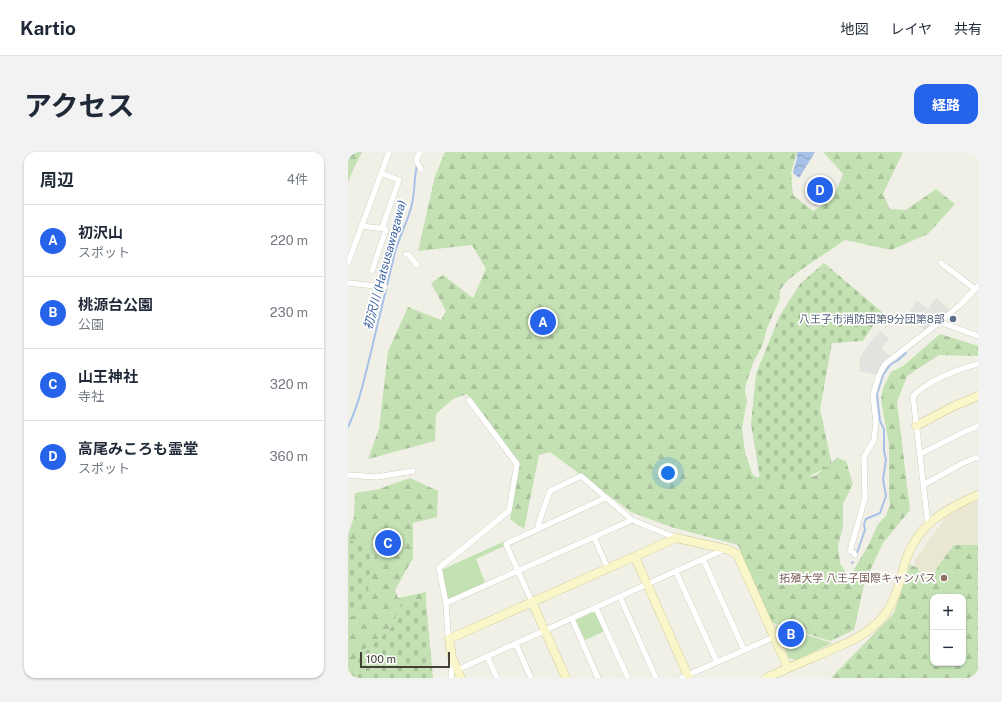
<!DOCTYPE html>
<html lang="ja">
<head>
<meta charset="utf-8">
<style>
  :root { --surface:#fff; --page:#f2f2f3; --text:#1f2937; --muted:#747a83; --line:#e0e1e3; --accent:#2563eb }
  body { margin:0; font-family:"Public Sans","Noto Sans JP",sans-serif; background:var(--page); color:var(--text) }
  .controls { position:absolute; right:12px; bottom:12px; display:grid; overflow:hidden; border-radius:8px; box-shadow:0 1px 3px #0004 }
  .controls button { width:36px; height:36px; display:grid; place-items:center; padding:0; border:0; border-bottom:1px solid var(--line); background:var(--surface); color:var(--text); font:20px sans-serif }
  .scale { position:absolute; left:12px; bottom:10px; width:90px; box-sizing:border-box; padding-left:4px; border:2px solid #434136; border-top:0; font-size:11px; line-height:14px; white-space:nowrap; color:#434136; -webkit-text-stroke:3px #fff; paint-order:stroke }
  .you { position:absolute; left:320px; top:321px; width:14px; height:14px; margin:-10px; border:3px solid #fff; border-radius:50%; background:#1a73e8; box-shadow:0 0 0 6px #1a73e833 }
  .badge { display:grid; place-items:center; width:26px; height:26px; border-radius:50%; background:var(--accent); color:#fff; font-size:13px; font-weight:700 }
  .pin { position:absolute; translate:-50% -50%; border:2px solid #fff; box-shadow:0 1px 4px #0006 }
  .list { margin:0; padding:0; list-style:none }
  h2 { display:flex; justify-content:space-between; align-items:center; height:52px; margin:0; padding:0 16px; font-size:17px }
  h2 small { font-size:13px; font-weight:400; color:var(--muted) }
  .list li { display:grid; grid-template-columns:26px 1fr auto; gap:12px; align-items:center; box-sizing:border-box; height:72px; padding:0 16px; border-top:1px solid var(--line) }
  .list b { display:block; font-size:15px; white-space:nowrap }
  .list p { margin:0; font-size:13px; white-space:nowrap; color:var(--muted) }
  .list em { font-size:13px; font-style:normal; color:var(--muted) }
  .map { position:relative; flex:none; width:630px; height:526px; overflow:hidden; border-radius:12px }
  header { display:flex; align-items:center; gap:24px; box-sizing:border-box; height:56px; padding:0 20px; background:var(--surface); border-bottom:1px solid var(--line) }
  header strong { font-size:19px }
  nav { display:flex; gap:22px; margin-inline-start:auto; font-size:14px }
  .intro { display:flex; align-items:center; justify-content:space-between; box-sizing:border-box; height:96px; padding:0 24px }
  h1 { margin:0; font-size:28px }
  .button { padding:10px 18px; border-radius:12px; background:var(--accent); color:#fff; font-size:14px; font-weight:700 }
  main { display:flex; gap:24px; padding:0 24px }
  aside { flex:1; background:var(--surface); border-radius:12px; box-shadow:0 1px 3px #0004 }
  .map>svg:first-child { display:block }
  .education { fill:#e9e7d1; fill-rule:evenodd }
  .forest { fill:url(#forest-firs); fill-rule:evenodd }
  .cemetery { fill:url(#cemetery-stones) }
  .park { fill:#c3e1b3 }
  .parking { fill:#e2e2de }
  .water { fill:url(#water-waves) }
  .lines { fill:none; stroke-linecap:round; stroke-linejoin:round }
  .stream { stroke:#a8c1e8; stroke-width:2 }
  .street-casing { stroke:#bbb9aa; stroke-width:6 }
  .secondary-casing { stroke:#ccc99a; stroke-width:9 }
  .street { stroke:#fff; stroke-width:5.5 }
  .secondary { stroke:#f9f7c9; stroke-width:8 }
  .service-dot { fill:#5c6f8a; stroke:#fff; stroke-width:1.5 }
  .education-dot { fill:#8d6e63; stroke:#fff; stroke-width:1.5 }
  .labels { text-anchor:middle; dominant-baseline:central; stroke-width:3.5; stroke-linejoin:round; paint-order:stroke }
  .service-label { font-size:11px; fill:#4e5e75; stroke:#fff; text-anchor:end }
  .education-label { font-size:11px; fill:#785e54; stroke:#fff; text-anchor:end }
  .water-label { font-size:12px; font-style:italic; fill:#3b62a3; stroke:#fff }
</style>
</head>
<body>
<header>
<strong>Kartio</strong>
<nav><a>地図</a><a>レイヤ</a><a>共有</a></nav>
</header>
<div class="intro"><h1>アクセス</h1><a class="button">経路</a></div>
<main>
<aside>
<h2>周辺<small>4件</small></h2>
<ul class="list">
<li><span class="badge">A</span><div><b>初沢山</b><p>スポット</p></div><em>220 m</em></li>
<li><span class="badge">B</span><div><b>桃源台公園</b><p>公園</p></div><em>230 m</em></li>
<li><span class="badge">C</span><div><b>山王神社</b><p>寺社</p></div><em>320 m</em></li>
<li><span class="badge">D</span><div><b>高尾みころも霊堂</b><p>スポット</p></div><em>360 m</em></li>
</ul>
</aside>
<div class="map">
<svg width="630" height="526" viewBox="0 0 630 526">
  <defs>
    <pattern id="forest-firs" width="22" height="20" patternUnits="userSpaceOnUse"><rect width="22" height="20" fill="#c3e1b3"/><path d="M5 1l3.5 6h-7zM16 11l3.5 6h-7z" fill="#a9c29b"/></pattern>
    <pattern id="cemetery-stones" width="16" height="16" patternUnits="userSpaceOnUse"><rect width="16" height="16" fill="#c3e1b3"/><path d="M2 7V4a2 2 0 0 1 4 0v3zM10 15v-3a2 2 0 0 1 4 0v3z" fill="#a9c29b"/></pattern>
    <pattern id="water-waves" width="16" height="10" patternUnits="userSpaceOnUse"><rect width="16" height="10" fill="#a8c1e8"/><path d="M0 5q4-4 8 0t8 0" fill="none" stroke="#8a9ebd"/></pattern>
  </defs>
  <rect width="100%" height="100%" fill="#f1f0e6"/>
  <!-- education -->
  <path class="education" d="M 630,349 L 630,510 L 491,526 L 551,463 L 568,406 L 598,365 L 615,355 ZM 585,445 L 615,445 L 615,511 L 585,511 Z"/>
  <!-- forest -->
  <path class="forest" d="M 0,0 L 14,0 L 5,18 L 0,30 Z
    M 97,0 L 449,0 L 443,21 L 445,43 L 465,59 L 485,47 L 495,22 L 476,1 L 476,0 L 555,0 L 535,42 L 542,57 L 558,58 L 588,37 L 607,52 L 580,82 L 543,98 L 497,88 L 454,117 L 439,129 L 432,138 L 432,147 L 419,176 L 415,192 L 405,211 L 398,232 L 397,240 L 399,249 L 394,276 L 397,300 L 404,321 L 408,325 L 467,324 L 489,306 L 498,309 L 505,332 L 495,352 L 495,375 L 490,394 L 492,411 L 501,426 L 521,392 L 530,372 L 538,364 L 542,352 L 541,343 L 541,293 L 533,248 L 535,236 L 543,220 L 555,214 L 592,182 L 630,194 L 630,204 L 591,203 L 559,224 L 549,250 L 562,358 L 535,391 L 517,429 L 506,478 L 482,489 L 422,470 L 390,393 L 323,375 L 283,360 L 202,300 L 191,303 L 176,377 L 162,367 L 171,311 L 119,242 L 105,247 L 88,262 L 87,289 L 20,307 L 31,277 L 40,199 L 60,155 L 93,168 L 98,159 L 83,131 L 95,123 L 125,146 L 138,117 L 124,93 L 70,99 L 87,24 Z
    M 62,326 L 90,339 L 89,365 L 65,371 L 65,406 L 47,438 L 50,446 L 78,440 L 78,449 L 54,451 L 44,475 L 25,492 L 16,498 L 7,509 L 8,526 L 0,526 L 0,464 L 7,463 L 29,397 L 0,388 L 0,383 L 6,365 L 7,341 L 31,337 Z
    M 606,393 L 630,393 L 630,519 L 622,526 L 483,526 L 546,461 L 562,413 L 570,416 L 572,430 L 583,429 L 590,414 ZM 585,445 L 615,445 L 615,511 L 585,511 Z"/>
  <!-- cemetery -->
  <path class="cemetery" d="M 476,111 L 534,160 L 515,189 L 484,191 L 472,257 L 484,313 L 455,327 L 412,327 L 403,272 L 408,222 L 432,163 L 452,132 Z
    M 0,388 L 29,396 L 19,430 L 22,444 L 7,463 L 0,464 Z
    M 78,449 L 85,526 L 8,526 L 7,509 L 16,497 L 25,492 L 44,475 L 54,450 Z"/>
  <!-- park -->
  <path class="park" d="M 157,389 L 159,393 L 128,407 L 138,433 L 98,451 L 91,419 Z
    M 248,459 L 257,479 L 237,488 L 228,468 Z
    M 427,473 L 484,491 L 448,508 L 441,506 Z"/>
  <!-- parking -->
  <path class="parking" d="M 588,146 L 604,160 L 578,180 L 560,162 L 569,149 L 580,157 Z
    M 533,179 L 541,187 L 533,196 L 545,207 L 531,223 L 511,219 L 512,206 L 515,201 L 523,189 Z"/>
  <!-- water -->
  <path class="water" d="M 449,0 L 467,0 L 451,26 L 445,21 C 446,13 450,8 449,0 Z"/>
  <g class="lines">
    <!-- stream -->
    <path class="stream" d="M 0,275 C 12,250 17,223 24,196 C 31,165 39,135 46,104 C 50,86 60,70 64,52 C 67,39 66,26 69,13
      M 509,401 L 517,378 L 516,372 L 518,367 L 532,361 L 538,344 L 535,327 L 538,308 L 536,299 L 536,277 L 532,269 L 529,242 L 535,223 L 542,213 L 550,208 L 558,201
      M 504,411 L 505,410"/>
    <!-- street casing -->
    <g class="street-casing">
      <path id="street" d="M 72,0 L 68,8 L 73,17
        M 33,21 L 51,28 L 34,76
        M 13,74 L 38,77 L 24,119
        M 58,102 L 61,103 L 69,113
        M 0,111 L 41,0
        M 593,111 L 627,137
        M 0,131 L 37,135
        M 593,169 L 597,172 L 630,184
        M 572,302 L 616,280 L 630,274
        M 0,323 L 29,325 L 65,319
        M 575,333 L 615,311 L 630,305
        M 580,373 L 565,244 C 582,228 608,218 630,212
        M 190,376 L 191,370 L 202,339 L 233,324 L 284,368 L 328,386
        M 246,385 L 260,417
        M 507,403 L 505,400 L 502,399 L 517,346 L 516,307 L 517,303 L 526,288 L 528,270 L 525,243 L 531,223 L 537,212 L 593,169 L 613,152 L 630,134
        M 355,407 L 396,498
        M 328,420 L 369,510
        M 272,445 L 308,526
        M 184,450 L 158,392 L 257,346
        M 98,451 L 284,368
        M 248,456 L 280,526
        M 224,467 L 250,526
        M 101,487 L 100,482 L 98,451 L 91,416 L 161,359 L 169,312 L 121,248
        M 168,492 L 183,526
        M 139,504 L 149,526
        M 109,518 L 377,397
        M 103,526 L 104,506
        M 333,526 L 426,485"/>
    </g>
    <!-- secondary casing -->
    <g class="secondary-casing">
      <path id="secondary" d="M 568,274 L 606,254 L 630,244
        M 287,405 L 341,526
        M 184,450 L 218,526
        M 113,526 L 104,505 L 101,487 L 328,386 L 378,397 L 389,402 L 440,516
        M 418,526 C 436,518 454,510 471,503 C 494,493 517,485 534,466 C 547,451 551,432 556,414 C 567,374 595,358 630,343
        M 629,526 L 630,525"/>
    </g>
    <!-- street -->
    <use href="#street" class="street"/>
    <!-- secondary -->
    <use href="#secondary" class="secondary"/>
  </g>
  <!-- markers -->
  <circle class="service-dot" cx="605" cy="167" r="4"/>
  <circle class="education-dot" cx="596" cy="426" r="4"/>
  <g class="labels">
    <!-- service labels -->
    <g class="service-label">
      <text x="597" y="167">八王子市消防団第9分団第8部</text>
    </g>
    <!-- education labels -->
    <g class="education-label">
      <text x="588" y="426">拓殖大学 八王子国際キャンパス</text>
    </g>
    <!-- water labels -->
    <g class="water-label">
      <text transform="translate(37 113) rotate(-75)">初沢川 (Hatsusawagawa)</text>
    </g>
  </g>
</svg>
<div class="controls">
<button>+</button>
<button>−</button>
</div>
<div class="scale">100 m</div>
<div class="you"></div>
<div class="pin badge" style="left:195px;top:170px">A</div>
<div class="pin badge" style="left:443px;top:482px">B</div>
<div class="pin badge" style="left:40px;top:391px">C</div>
<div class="pin badge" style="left:472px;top:38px">D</div>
</div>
</main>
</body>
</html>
